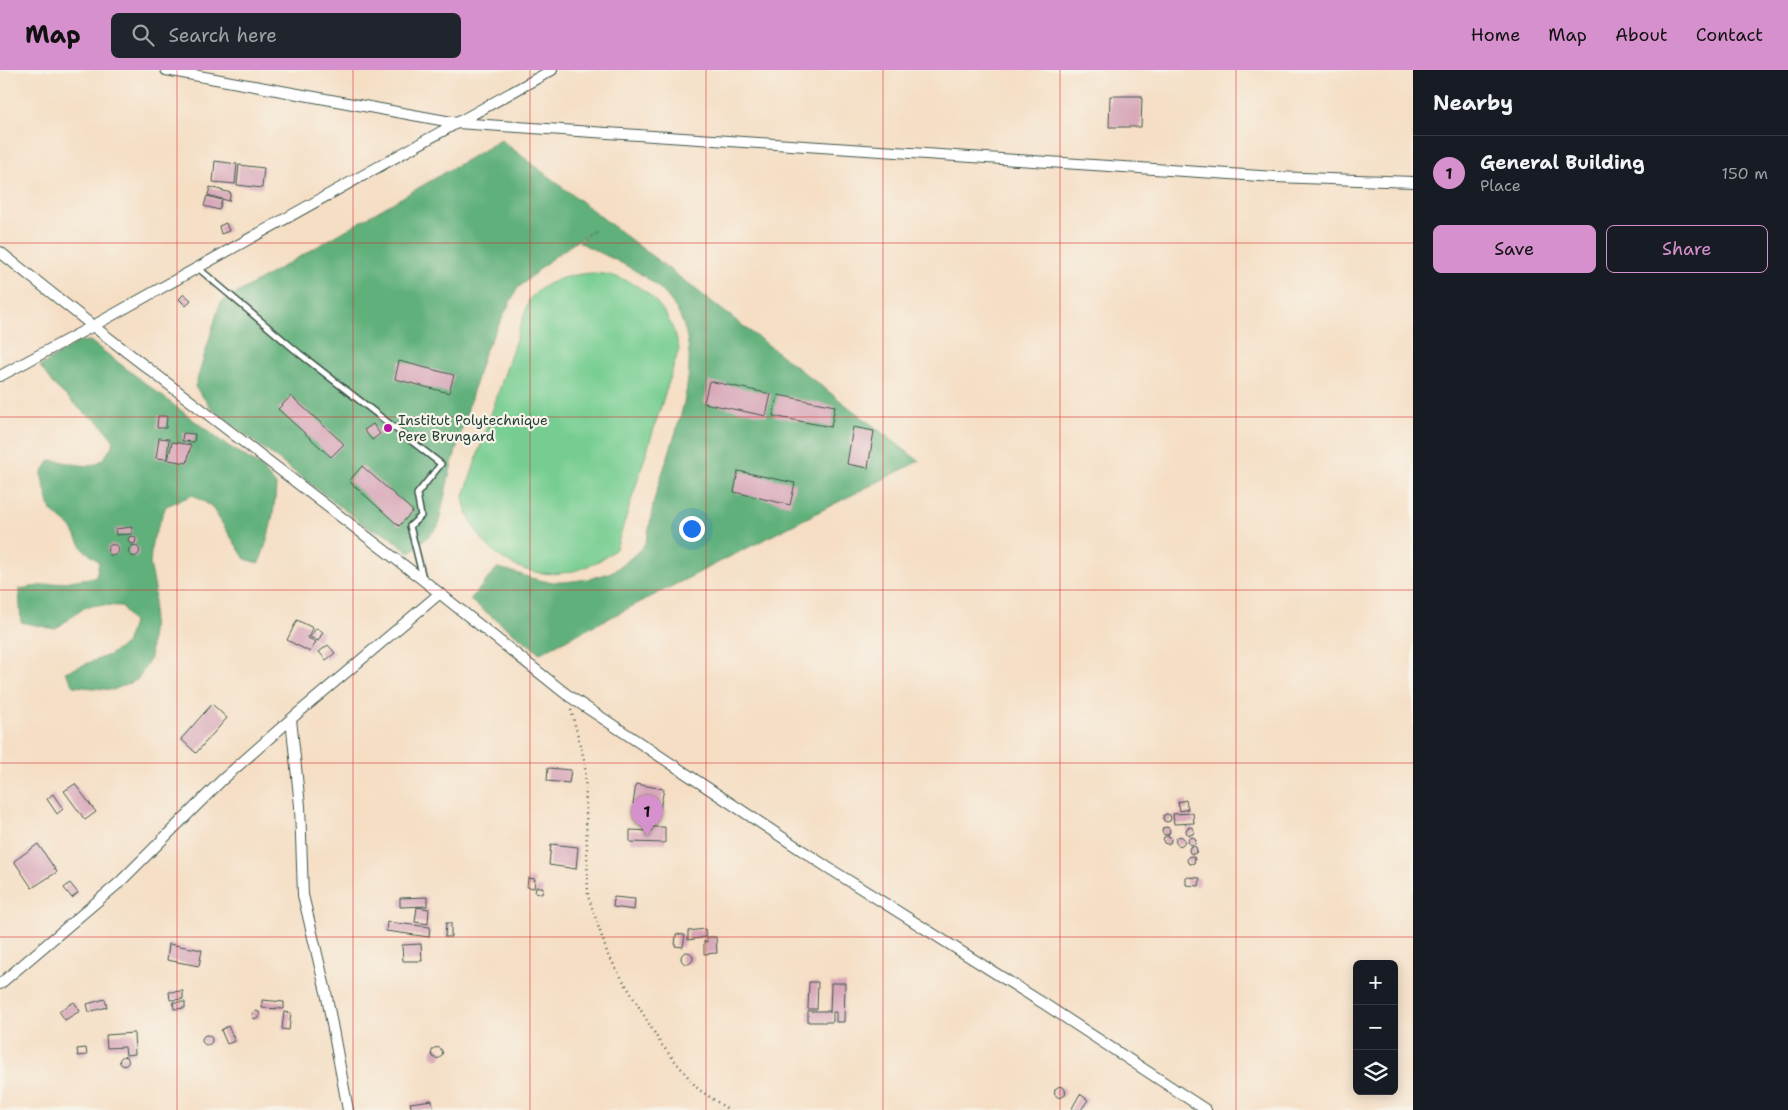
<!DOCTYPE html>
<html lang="en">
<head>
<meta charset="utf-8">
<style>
  :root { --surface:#171b24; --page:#20242c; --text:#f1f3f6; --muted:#9ea1a6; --line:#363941; --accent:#d690ce }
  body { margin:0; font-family:"Shantell Sans",sans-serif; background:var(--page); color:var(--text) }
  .controls { position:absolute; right:15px; bottom:15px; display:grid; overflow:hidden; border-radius:8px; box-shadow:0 2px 12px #0003 }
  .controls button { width:45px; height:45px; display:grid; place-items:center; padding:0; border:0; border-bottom:1px solid var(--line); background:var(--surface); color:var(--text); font:25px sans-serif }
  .you { position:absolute; left:691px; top:458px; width:18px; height:18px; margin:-12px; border:4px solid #fff; border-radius:50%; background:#1a73e8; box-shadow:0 0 0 8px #1a73e833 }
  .badge { display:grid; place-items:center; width:32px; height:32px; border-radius:50%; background:var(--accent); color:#111; font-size:16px; font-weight:700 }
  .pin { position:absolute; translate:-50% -41px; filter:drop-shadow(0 1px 2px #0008) }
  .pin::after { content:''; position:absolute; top:26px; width:18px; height:15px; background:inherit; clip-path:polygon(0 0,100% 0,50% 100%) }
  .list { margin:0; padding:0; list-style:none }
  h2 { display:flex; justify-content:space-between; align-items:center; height:65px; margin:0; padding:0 20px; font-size:21px }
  h2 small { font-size:16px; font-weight:400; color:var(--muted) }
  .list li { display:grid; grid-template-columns:32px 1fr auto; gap:15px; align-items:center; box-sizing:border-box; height:75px; padding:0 20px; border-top:1px solid var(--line) }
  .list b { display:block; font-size:19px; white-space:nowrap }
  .list p { margin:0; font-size:16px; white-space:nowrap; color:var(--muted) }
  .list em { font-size:16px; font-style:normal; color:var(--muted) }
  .actions { display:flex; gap:10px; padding:15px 20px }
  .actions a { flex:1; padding:11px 0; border:1px solid var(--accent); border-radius:8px; text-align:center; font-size:18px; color:var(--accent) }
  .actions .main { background:var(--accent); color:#111 }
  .icon { flex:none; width:28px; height:28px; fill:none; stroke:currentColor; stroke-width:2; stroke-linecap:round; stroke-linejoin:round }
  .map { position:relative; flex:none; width:1413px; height:1040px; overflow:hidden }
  header { display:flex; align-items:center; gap:30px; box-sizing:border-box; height:70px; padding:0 25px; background:var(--accent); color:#111 }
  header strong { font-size:24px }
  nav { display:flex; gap:28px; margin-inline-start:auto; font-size:18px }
  .search { width:350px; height:45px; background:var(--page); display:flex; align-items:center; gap:12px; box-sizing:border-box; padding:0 18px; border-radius:8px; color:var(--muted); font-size:19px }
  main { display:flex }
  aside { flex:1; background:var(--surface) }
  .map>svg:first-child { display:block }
  .green { fill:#76cd91; stroke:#4a8562 }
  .forest { fill:#60b07b; stroke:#407658 }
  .building { fill:#d8a7b9 }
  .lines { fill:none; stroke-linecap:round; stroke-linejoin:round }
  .lane-casing { stroke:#3f554a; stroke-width:8 }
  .street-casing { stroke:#3f554a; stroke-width:12 }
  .path { stroke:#3f554a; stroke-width:2.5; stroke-dasharray:1 4; stroke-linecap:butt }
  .lane { stroke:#fff; stroke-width:5 }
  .street { stroke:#fff; stroke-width:10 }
  .grid { fill:none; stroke:#d62828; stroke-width:1; stroke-opacity:0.55 }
  .poi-dot { fill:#b5179e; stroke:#f7f3e8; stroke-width:2 }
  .labels { text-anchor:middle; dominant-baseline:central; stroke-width:4.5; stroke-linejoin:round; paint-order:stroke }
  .poi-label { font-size:14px; fill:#1f3d34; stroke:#f7f3e8; text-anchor:start }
</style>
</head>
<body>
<header>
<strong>Map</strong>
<div class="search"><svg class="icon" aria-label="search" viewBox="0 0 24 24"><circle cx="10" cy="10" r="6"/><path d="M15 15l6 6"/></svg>Search here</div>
<nav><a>Home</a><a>Map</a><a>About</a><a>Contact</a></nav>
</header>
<main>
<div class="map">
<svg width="1413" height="1040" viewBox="0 0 1413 1040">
  <rect width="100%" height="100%" fill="#f7f3e8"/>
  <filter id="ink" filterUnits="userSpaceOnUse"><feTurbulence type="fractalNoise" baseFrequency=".02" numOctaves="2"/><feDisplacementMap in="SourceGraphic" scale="10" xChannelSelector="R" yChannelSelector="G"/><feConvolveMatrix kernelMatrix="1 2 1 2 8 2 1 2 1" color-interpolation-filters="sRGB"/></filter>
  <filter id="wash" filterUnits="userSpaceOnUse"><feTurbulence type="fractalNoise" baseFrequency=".0096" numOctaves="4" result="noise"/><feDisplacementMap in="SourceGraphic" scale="20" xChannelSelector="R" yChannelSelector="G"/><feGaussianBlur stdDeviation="1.12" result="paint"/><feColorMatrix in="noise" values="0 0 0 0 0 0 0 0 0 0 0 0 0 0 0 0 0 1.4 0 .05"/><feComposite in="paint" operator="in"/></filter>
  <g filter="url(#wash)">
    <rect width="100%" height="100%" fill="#f5dec4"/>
    <!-- green -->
    <path class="green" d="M 594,203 C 639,206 670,235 679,279 L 616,479 C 557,527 482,502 463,429 L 529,230 C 544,211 569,204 594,203 Z"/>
    <!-- forest -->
    <path class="forest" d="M 501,70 L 919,391 L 540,583 L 470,530 L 497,498 C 515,501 534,511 552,512 C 568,513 601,508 615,500 C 620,497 641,480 644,475 C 650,464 651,440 655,427 C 671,369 710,294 675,237 C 654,203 612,190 579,172 L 594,159 L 551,189 L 517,219 L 484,283 L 450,401 L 438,457 L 410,483 L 386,464 L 367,457 L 213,340 L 195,317 L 220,233 Z
      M 90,271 L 225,374 L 259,395 L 276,415 C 275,441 269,469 259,493 L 245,489 L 211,436 L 193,425 L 166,436 L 152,472 L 150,494 L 155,518 L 150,589 L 137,610 L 113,620 L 74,616 L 65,602 L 109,585 L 126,574 L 133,553 L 122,536 L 97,535 L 84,538 L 55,559 L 21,552 L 19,519 L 96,507 L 99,492 L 83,479 L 71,457 L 51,441 L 41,404 L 50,390 C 82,393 98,408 114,371 L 99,352 L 81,340 L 53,314 L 40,296 L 78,272 Z"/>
    <g id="blocks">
      <!-- building -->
      <path class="building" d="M 1110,26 L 1142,26 L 1141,57 L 1109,57 Z
        M 215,91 L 237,94 L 235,114 L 213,112 Z
        M 239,95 L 264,98 L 262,118 L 237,115 Z
        M 210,117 L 231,123 L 229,131 L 208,125 Z
        M 207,126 L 222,130 L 219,140 L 204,136 Z
        M 226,153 L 229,161 L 221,164 L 219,156 Z
        M 184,224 L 191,230 L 186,236 L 179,229 Z
        M 399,291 L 454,305 L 449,323 L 395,309 Z
        M 709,311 L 771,324 L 766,346 L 704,333 Z
        M 778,325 L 835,336 L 831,357 L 773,346 Z
        M 291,326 L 344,374 L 331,387 L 278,339 Z
        M 158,346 L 167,346 L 166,358 L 157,358 Z
        M 373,354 L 380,364 L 372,370 L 364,360 Z
        M 853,357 L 874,361 L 868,398 L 847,394 Z
        M 183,363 L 195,364 L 194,372 L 182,371 Z
        M 159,368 L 169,369 L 167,389 L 156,388 Z
        M 172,372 L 191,375 L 187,393 L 168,390 Z
        M 362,396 L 413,441 L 399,456 L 349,411 Z
        M 738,401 L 795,413 L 790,435 L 734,422 Z
        M 132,457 L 132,464 L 116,465 L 115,459 Z
        M128 470a4 4 0 1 1 8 0a4 4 0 1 1-8 0Z
        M107.5 480a5.5 5.5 0 1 1 11 0a5.5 5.5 0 1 1-11 0Z
        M128.5 481a5.5 5.5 0 1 1 11 0a5.5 5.5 0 1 1-11 0Z
        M 297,550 L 313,558 L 308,568 L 316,572 L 310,582 L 287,570 Z
        M 316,558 L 323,562 L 318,571 L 310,567 Z
        M 328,575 L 335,583 L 326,590 L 319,582 Z
        M 212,634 L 227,648 L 196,683 L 181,669 Z
        M 548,698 L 571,700 L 569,713 L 547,711 Z
        M 75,714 L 96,742 L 85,750 L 64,721 Z
        M 636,714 L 664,719 L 660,739 L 633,734 Z
        M 53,724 L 63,739 L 57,744 L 47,729 Z
        M 1186,730 L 1188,739 L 1180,741 L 1178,732 Z
        M 1193,743 L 1194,753 L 1174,754 L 1173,744 Z
        M1163 748a4 4 0 1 1 8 0a4 4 0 1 1-8 0Z
        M1186 761a4 4 0 1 1 8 0a4 4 0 1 1-8 0Z
        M 651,757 L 665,757 L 665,773 L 630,772 L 630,760 L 651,761 Z
        M1162 761a4 4 0 1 1 8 0a4 4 0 1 1-8 0Z
        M1163 770a4 4 0 1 1 8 0a4 4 0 1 1-8 0Z
        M1175.5 771a4.5 4.5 0 1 1 9 0a4.5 4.5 0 1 1-9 0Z
        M1188 771a4 4 0 1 1 8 0a4 4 0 1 1-8 0Z
        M 38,774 L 57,802 L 32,818 L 14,791 Z
        M 551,774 L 578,777 L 576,799 L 549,795 Z
        M1189 780a4 4 0 1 1 8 0a4 4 0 1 1-8 0Z
        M1187 790a4 4 0 1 1 8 0a4 4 0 1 1-8 0Z
        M 1186,807 L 1200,808 L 1199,816 L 1186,815 Z
        M 528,808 L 535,809 L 534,818 L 527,817 Z
        M 70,813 L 78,823 L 72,828 L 64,818 Z
        M 536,817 L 543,817 L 542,824 L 535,823 Z
        M 427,827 L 427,836 L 400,837 L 400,828 Z
        M 614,827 L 635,829 L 634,840 L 613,837 Z
        M 417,837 L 429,839 L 428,854 L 415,852 Z
        M 387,852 L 430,857 L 429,867 L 386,861 Z
        M 446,853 L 451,853 L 451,867 L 445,867 Z
        M 705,859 L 706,867 L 688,870 L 688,861 Z
        M 676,864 L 685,865 L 683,877 L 675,876 Z
        M 707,867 L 716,867 L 717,883 L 704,884 L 704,871 L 707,872 Z
        M 169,874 L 202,880 L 199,896 L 167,890 Z
        M 421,874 L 422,891 L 403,891 L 402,875 Z
        M681 888a6 6 0 1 1 12 0a6 6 0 1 1-12 0Z
        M 809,912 L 818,912 L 817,939 L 808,939 Z
        M 831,913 L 845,913 L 844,952 L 836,952 L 836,942 L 833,942 L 833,952 L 808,952 L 808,941 L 829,941 L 830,943 Z
        M 183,921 L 183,929 L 170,930 L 169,922 Z
        M 105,929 L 107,937 L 89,942 L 87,934 Z
        M 262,930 L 284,932 L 284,939 L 262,938 Z
        M 74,932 L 80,941 L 65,950 L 59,941 Z
        M 173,932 L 185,932 L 185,938 L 174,939 Z
        M252 945a4 4 0 1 1 8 0a4 4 0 1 1-8 0Z
        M 284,942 L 291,943 L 289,960 L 282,959 Z
        M 228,956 L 235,971 L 227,974 L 221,960 Z
        M 134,963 L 135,984 L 126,985 L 125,977 L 107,978 L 106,965 Z
        M202 970a5 5 0 1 1 10 0a5 5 0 1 1-10 0Z
        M431.5 983a5.5 5.5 0 1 1 11 0a5.5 5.5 0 1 1-11 0Z
        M 86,978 L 87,985 L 78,986 L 77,979 Z
        M119.5 991a4.5 4.5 0 1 1 9 0a4.5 4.5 0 1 1-9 0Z
        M1054.5 1022a5.5 5.5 0 1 1 11 0a5.5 5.5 0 1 1-11 0Z
        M 1080,1024 L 1088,1030 L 1081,1040 L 1071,1040 Z
        M 432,1030 L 434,1040 L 412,1040 L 410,1033 Z"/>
    </g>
  </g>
  <g filter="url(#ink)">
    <use href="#blocks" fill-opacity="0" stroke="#3f554a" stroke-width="1"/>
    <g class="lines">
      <!-- lane casing -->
      <g class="lane-casing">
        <path id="lane" d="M 198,198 L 300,284 L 441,394 L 417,424 L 421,446 L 410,456 L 423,508"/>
      </g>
      <!-- street casing -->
      <g class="street-casing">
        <path id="street" d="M 166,0 L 457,53 L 1275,107 L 1413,112
          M 0,182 L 93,256 L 423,510 L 566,624 L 827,797 L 1046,935 L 1206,1040
          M 0,306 L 93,256 L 552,0
          M 291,649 L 300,736 L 303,825 L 326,922 L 348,1040
          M 0,914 L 120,812 L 222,710 L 291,649 L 439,524"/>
      </g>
      <!-- path -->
      <path class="path" d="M 571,640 L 585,693 L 588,826 L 608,885 L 661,974 L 698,1019 L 729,1040"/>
      <!-- lane -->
      <use href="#lane" class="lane"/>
      <!-- street -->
      <use href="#street" class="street"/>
    </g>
  </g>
  <!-- grid -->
  <path class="grid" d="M 177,0 L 177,1040M 353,0 L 353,1040M 530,0 L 530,1040M 706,0 L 706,1040M 883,0 L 883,1040M 1060,0 L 1060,1040M 1236,0 L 1236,1040M 0,173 L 1413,173M 0,347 L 1413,347M 0,520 L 1413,520M 0,693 L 1413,693M 0,867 L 1413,867"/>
  <!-- markers -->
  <circle class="poi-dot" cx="388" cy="358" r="5"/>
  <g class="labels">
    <!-- poi labels -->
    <g class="poi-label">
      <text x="398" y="350">Institut Polytechnique<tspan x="398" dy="16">Pere Brungard</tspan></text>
    </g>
  </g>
</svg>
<div class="controls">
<button>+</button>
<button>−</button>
<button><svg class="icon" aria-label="layers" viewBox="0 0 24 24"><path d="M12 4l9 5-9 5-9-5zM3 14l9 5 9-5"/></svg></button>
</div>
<div class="you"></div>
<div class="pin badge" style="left:647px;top:766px">1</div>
</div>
<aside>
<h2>Nearby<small></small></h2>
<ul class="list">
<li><span class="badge">1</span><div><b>General Building</b><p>Place</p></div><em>150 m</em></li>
</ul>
<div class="actions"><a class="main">Save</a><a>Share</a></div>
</aside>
</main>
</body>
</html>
